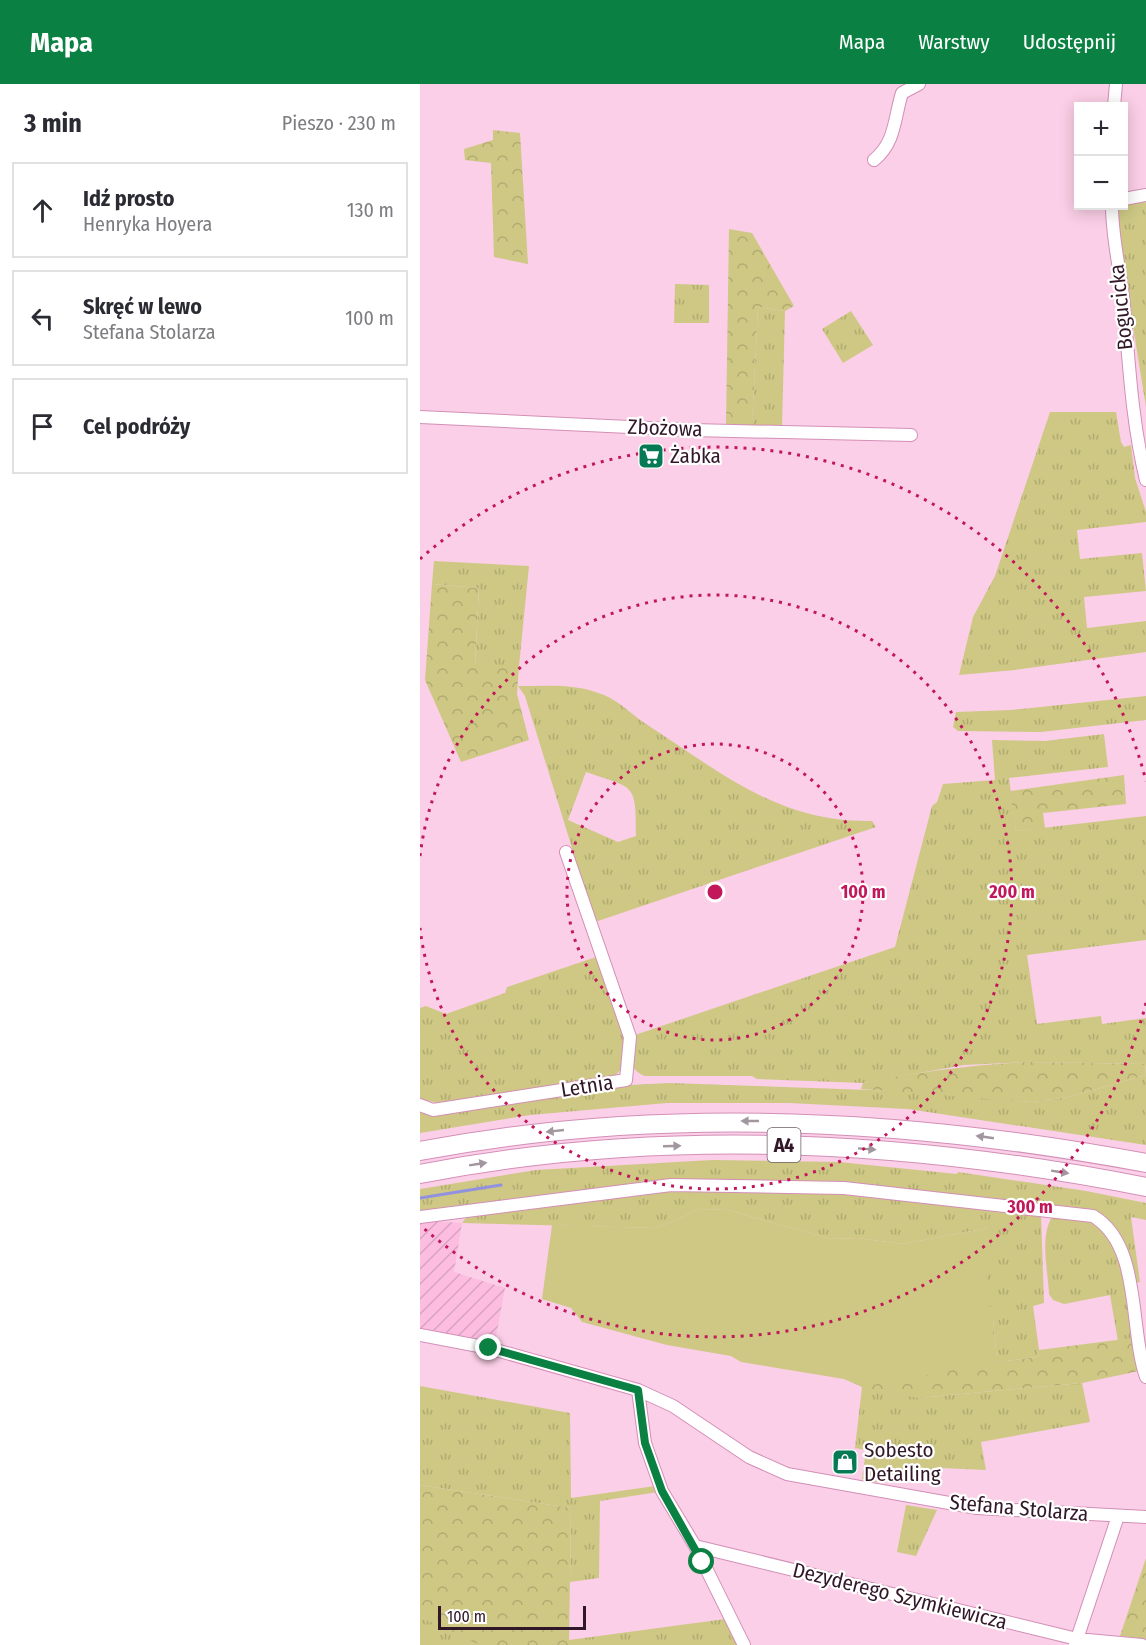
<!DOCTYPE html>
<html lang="pl">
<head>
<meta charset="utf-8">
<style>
  :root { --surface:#fff; --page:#f7f7f7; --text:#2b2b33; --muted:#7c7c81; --line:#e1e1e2; --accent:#0b8043 }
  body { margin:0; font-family:"Fira Sans Condensed",sans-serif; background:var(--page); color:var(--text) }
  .controls { position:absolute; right:18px; top:18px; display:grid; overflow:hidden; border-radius:0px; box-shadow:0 3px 15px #0003 }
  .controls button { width:54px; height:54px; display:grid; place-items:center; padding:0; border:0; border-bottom:2px solid var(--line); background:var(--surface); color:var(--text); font:30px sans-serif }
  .scale { position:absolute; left:18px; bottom:15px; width:148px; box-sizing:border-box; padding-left:6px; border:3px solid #311727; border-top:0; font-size:16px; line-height:21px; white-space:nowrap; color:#311727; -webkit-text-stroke:4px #fff; paint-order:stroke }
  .stop { position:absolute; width:18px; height:18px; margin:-14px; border:4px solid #0b8043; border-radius:50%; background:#fff }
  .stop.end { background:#0b8043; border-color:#fff; box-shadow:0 2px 6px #0008 }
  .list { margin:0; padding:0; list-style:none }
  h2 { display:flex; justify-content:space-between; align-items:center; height:78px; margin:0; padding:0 24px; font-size:26px }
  h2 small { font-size:20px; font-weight:400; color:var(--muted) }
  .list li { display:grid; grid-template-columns:39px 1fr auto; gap:18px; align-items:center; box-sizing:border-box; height:96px; margin:0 12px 12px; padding:0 12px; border:2px solid var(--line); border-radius:0px }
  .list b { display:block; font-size:22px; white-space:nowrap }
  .list p { margin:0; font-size:20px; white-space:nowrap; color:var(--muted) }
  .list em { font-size:20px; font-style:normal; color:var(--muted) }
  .icon { flex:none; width:33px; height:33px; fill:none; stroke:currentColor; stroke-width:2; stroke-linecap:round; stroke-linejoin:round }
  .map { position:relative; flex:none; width:726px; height:1561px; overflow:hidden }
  header { display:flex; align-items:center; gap:36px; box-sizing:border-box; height:84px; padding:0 30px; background:var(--accent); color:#fff }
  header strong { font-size:28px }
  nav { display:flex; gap:33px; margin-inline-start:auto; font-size:21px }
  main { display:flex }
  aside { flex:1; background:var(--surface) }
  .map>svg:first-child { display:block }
  .industrial { fill:url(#industrial-furrows) }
  .grass { fill:url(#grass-tufts); fill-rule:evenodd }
  .forest { fill:url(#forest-crowns) }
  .pitch { fill:#cec884 }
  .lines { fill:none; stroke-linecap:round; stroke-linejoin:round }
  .stream { stroke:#9291e0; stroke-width:3 }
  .minor-casing { stroke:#d38fb7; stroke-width:14 }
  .highway-casing { stroke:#d38fb7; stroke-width:20 }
  .minor { stroke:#fff; stroke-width:12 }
  .highway { stroke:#fff; stroke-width:18 }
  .oneway { fill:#a2979e }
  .route { stroke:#0b8043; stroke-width:8 }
  .ring { fill:none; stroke:#c2185b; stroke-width:3; stroke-dasharray:3 6 }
  .labels { text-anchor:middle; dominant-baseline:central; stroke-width:4.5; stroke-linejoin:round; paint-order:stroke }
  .shield { fill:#fff; stroke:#6f5d68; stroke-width:1.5 }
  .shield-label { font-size:20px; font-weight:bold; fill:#311727 }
  .street-label { font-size:21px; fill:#311727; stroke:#fff }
  .poi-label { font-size:21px; fill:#311727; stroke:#fff; text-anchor:start }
  .centre { fill:#c2185b; stroke:#fff; stroke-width:3 }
  .ring-label { font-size:18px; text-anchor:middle; font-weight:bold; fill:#c2185b; stroke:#fff; stroke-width:4.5; stroke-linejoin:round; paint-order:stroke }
</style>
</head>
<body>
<header>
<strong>Mapa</strong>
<nav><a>Mapa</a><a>Warstwy</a><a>Udostępnij</a></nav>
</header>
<main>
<aside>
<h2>3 min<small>Pieszo · 230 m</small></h2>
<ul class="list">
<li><svg class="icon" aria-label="ahead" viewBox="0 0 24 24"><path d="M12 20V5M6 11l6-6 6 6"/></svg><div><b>Idź prosto</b><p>Henryka Hoyera</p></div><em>130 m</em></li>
<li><svg class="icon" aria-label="left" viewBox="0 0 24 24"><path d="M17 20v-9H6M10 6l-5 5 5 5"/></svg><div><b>Skręć w lewo</b><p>Stefana Stolarza</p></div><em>100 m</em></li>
<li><svg class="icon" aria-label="arrive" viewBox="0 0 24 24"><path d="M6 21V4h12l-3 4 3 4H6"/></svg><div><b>Cel podróży</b></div></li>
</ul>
</aside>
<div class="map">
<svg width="726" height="1561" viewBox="0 0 726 1561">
  <defs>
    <pattern id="industrial-furrows" width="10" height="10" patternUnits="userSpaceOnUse" patternTransform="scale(1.5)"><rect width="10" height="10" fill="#fcbde1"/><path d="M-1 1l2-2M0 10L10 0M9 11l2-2" fill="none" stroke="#d8a2c1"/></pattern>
    <pattern id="grass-tufts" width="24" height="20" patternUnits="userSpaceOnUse" patternTransform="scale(1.5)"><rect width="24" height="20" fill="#cec884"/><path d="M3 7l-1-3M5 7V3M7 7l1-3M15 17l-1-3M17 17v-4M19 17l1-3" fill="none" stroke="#b1ab72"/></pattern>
    <pattern id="forest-crowns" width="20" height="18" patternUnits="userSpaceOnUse" patternTransform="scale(1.5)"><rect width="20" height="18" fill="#cec884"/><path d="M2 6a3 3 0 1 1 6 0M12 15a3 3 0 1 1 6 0" fill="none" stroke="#b1ab72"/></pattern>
  </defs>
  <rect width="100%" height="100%" fill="#fbcfe7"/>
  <!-- industrial -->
  <path class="industrial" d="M 10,1137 L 42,1139 L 34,1188 L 85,1204 L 75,1258 L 0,1244 L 0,1138 Z"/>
  <!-- grass -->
  <path class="grass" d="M 726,115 L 726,323 L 695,131 L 704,119 Z
    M 255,200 L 289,201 L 289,239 L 254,239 Z
    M 338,223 L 365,227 L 362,343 L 332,342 Z
    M 431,227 L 453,261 L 423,279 L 402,245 Z
    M 630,328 L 696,328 L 701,358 L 704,363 L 711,361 L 715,394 L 726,428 L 726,438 L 657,446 L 660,475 L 722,469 L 726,507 L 664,513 L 667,544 L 726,537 L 726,568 L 595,586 L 539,591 L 553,533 L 575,492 Z
    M 14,477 L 109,482 L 99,582 L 55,582 L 59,504 L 12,500 Z
    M 98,602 C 127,602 156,599 184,611 C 201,618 213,632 229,642 C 303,690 360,739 452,737 L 456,743 L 175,838 L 105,612 ZM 166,688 C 215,705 216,698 216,752 L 198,758 L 148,736 Z
    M 726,612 L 726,636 L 621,648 L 538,647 L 533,643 L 536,628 L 591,626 Z
    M 684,650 L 688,683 L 589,694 L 596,747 L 726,732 L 726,856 L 607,871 L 617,940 L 681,932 L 682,940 L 726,934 L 726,988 L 725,980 L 607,978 L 544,981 L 443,999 L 337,995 L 332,992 L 225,992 C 205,984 211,970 212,952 L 475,863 L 512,722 L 517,718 L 523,700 L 575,696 L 572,656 L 625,657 Z
    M 176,873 L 207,959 L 203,983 L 194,993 L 18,1019 L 0,1015 L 0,924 L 6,922 L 26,930 L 85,909 L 87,903 Z
    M 726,991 L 726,1061 L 488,1025 L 369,1019 L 247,1019 L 110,1031 L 0,1049 L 0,1027 L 210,1001 L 249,999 L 478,1007 L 612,1018 L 649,1013 Z
    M 292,1076 L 419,1078 L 537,1090 L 538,1088 L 666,1107 L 726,1119 L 726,1136 L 711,1133 L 720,1198 L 713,1199 C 707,1165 704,1136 665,1126 L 250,1098 L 0,1128 L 0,1105 L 116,1086 Z
    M 259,1103 L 424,1107 L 621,1130 L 624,1219 L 613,1222 L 619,1266 L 617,1273 L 577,1278 L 573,1235 L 498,1314 L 662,1299 L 670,1338 L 561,1358 L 566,1386 L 521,1384 L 456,1398 L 442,1395 L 446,1366 L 435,1364 L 442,1303 L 424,1295 L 566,1192 L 568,1144 L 482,1160 L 438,1154 L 411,1155 L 308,1126 L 280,1125 L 237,1144 L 42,1139 L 48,1131 Z
    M 633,1131 C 646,1133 667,1132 678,1141 C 708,1164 710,1221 717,1257 L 712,1255 L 698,1257 L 690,1211 L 644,1220 L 633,1216 L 629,1210 C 628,1186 619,1152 633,1131 Z
    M 0,1302 L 150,1329 L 151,1414 L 235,1402 L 238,1408 L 180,1417 L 179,1494 L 150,1498 L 151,1424 L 0,1401 Z
    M 486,1421 L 517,1426 L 496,1472 L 477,1468 Z
    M 0,1533 L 60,1559 L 60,1561 L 0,1561 Z
    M 305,1535 L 320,1561 L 149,1561 L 149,1556 Z"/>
  <!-- forest -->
  <path class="forest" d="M 73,46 L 100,49 L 108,180 L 74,173 L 71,79 L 45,76 L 44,65 L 73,56 Z
    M 309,145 L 332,149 L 374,222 L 365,227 L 338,223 L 332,342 L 306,342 Z
    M 12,500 L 59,504 L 55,581 L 99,582 L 97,610 L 109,656 L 41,678 L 5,596 Z
    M 704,691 L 706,720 L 623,729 L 625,744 L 596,747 L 590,707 Z
    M 607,978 L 725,980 L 726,991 L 649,1013 L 612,1018 L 441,1005 L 443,999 C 498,988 551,981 607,978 Z
    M 569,1225 L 573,1235 L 577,1278 L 617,1273 L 619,1266 L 712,1254 L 719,1287 L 662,1299 L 498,1314 L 442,1303 Z
    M 0,1401 L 151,1424 L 149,1561 L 60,1561 L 0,1533 Z
    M 726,1474 L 726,1555 L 700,1552 Z"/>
  <!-- pitch -->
  <path class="pitch" d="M 280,1125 L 308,1126 L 411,1155 L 438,1154 L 482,1160 L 568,1144 L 573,1183 L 566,1192 L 577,1278 L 442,1303 L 430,1296 L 321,1278 L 311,1272 L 247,1261 L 162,1238 L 151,1224 L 122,1215 L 132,1141 L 237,1144 Z"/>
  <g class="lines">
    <!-- stream -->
    <path class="stream" d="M 0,1114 L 81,1101"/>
    <!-- minor casing -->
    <g class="minor-casing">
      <path id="minor" d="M 694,22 L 696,0
        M 454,76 C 476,58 474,34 482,9 L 499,0
        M 704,115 L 726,111
        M 692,122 C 692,156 701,188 704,222 C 709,280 712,339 726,396
        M 0,333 L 272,346 L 491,351
        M 0,1021 L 13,1026 L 206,996 L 210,953 L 146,768
        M 0,1133 L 251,1101 L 424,1104 L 673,1132 C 722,1161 709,1245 726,1293
        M 0,1251 L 69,1264 L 218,1306 L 253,1322 L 329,1373 L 367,1390 L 557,1424 L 726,1433
        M 218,1306 L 225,1359 L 242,1407 L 275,1462 L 324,1561
        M 275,1462 L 657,1555 L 722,1561
        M 655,1561 L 698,1432"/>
    </g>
    <!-- highway casing -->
    <g class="highway-casing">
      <path id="highway" d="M 0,1067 C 241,1021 486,1034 726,1079
        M 0,1090 C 239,1043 488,1056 726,1103"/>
    </g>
    <!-- minor -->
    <use href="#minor" class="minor"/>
    <!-- highway -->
    <use href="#highway" class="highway"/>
  </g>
  <!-- one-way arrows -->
  <defs><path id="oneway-solid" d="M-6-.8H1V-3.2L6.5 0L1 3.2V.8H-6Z" transform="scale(1.5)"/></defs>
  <g class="oneway">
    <use href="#oneway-solid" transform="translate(330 1037) rotate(180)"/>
    <use href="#oneway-solid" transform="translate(135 1047) rotate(174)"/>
    <use href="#oneway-solid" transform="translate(565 1053) rotate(-172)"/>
    <use href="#oneway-solid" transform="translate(252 1062) rotate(-2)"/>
    <use href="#oneway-solid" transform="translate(447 1065) rotate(4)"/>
    <use href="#oneway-solid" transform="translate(58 1080) rotate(-9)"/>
    <use href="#oneway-solid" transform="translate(640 1088) rotate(9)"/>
  </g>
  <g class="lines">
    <!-- route -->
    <path class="route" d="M 69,1264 L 218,1306 L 225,1359 L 242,1407 L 282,1478"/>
  </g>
  <!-- distance rings -->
  <g class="ring">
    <circle cx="295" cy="808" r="148"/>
    <path d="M0 772A297 297 0 1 1 0 844"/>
    <path d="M726 919A445 445 0 0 1 0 1141M0 475A445 445 0 0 1 726 697"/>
  </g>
  <!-- icons -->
  <defs>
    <g id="supermarket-square" transform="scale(1.35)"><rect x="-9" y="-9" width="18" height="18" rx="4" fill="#067955" stroke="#fff"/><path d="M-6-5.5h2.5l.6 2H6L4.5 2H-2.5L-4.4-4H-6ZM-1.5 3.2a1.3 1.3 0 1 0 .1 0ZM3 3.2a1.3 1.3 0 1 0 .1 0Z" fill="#fff"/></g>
    <g id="shop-square" transform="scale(1.35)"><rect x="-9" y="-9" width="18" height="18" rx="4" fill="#067955" stroke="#fff"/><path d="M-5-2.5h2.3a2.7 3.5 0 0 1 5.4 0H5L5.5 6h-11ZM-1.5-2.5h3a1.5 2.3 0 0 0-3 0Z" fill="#fff"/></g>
  </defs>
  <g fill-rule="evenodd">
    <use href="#supermarket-square" x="231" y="372"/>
    <use href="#shop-square" x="425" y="1378"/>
  </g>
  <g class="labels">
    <!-- shield labels -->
    <rect class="shield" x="347.5" y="1044" width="33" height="34" rx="4.5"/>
    <g class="shield-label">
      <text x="364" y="1061">A4</text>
    </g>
    <!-- street labels -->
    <g class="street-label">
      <text transform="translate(701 223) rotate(-96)">Bogucicka</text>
      <text transform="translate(245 344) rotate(2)">Zbożowa</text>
      <text transform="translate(167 1002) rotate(-9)">Letnia</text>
      <text transform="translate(599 1424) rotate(5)">Stefana Stolarza</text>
      <text transform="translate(480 1512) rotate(14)">Dezyderego Szymkiewicza</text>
    </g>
    <!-- poi labels -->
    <g class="poi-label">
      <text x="250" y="372">Żabka</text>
      <text x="444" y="1366">Sobesto<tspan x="444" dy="24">Detailing</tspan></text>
    </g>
  </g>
  <circle cx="295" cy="808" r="9" class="centre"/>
  <g class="ring-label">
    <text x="443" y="814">100 m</text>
    <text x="592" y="814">200 m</text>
    <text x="610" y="1129">300 m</text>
  </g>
</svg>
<div class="controls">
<button>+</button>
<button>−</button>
</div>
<div class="scale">100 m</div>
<div class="stop" style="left:282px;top:1478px"></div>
<div class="stop end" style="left:69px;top:1264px"></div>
</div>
</main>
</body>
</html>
